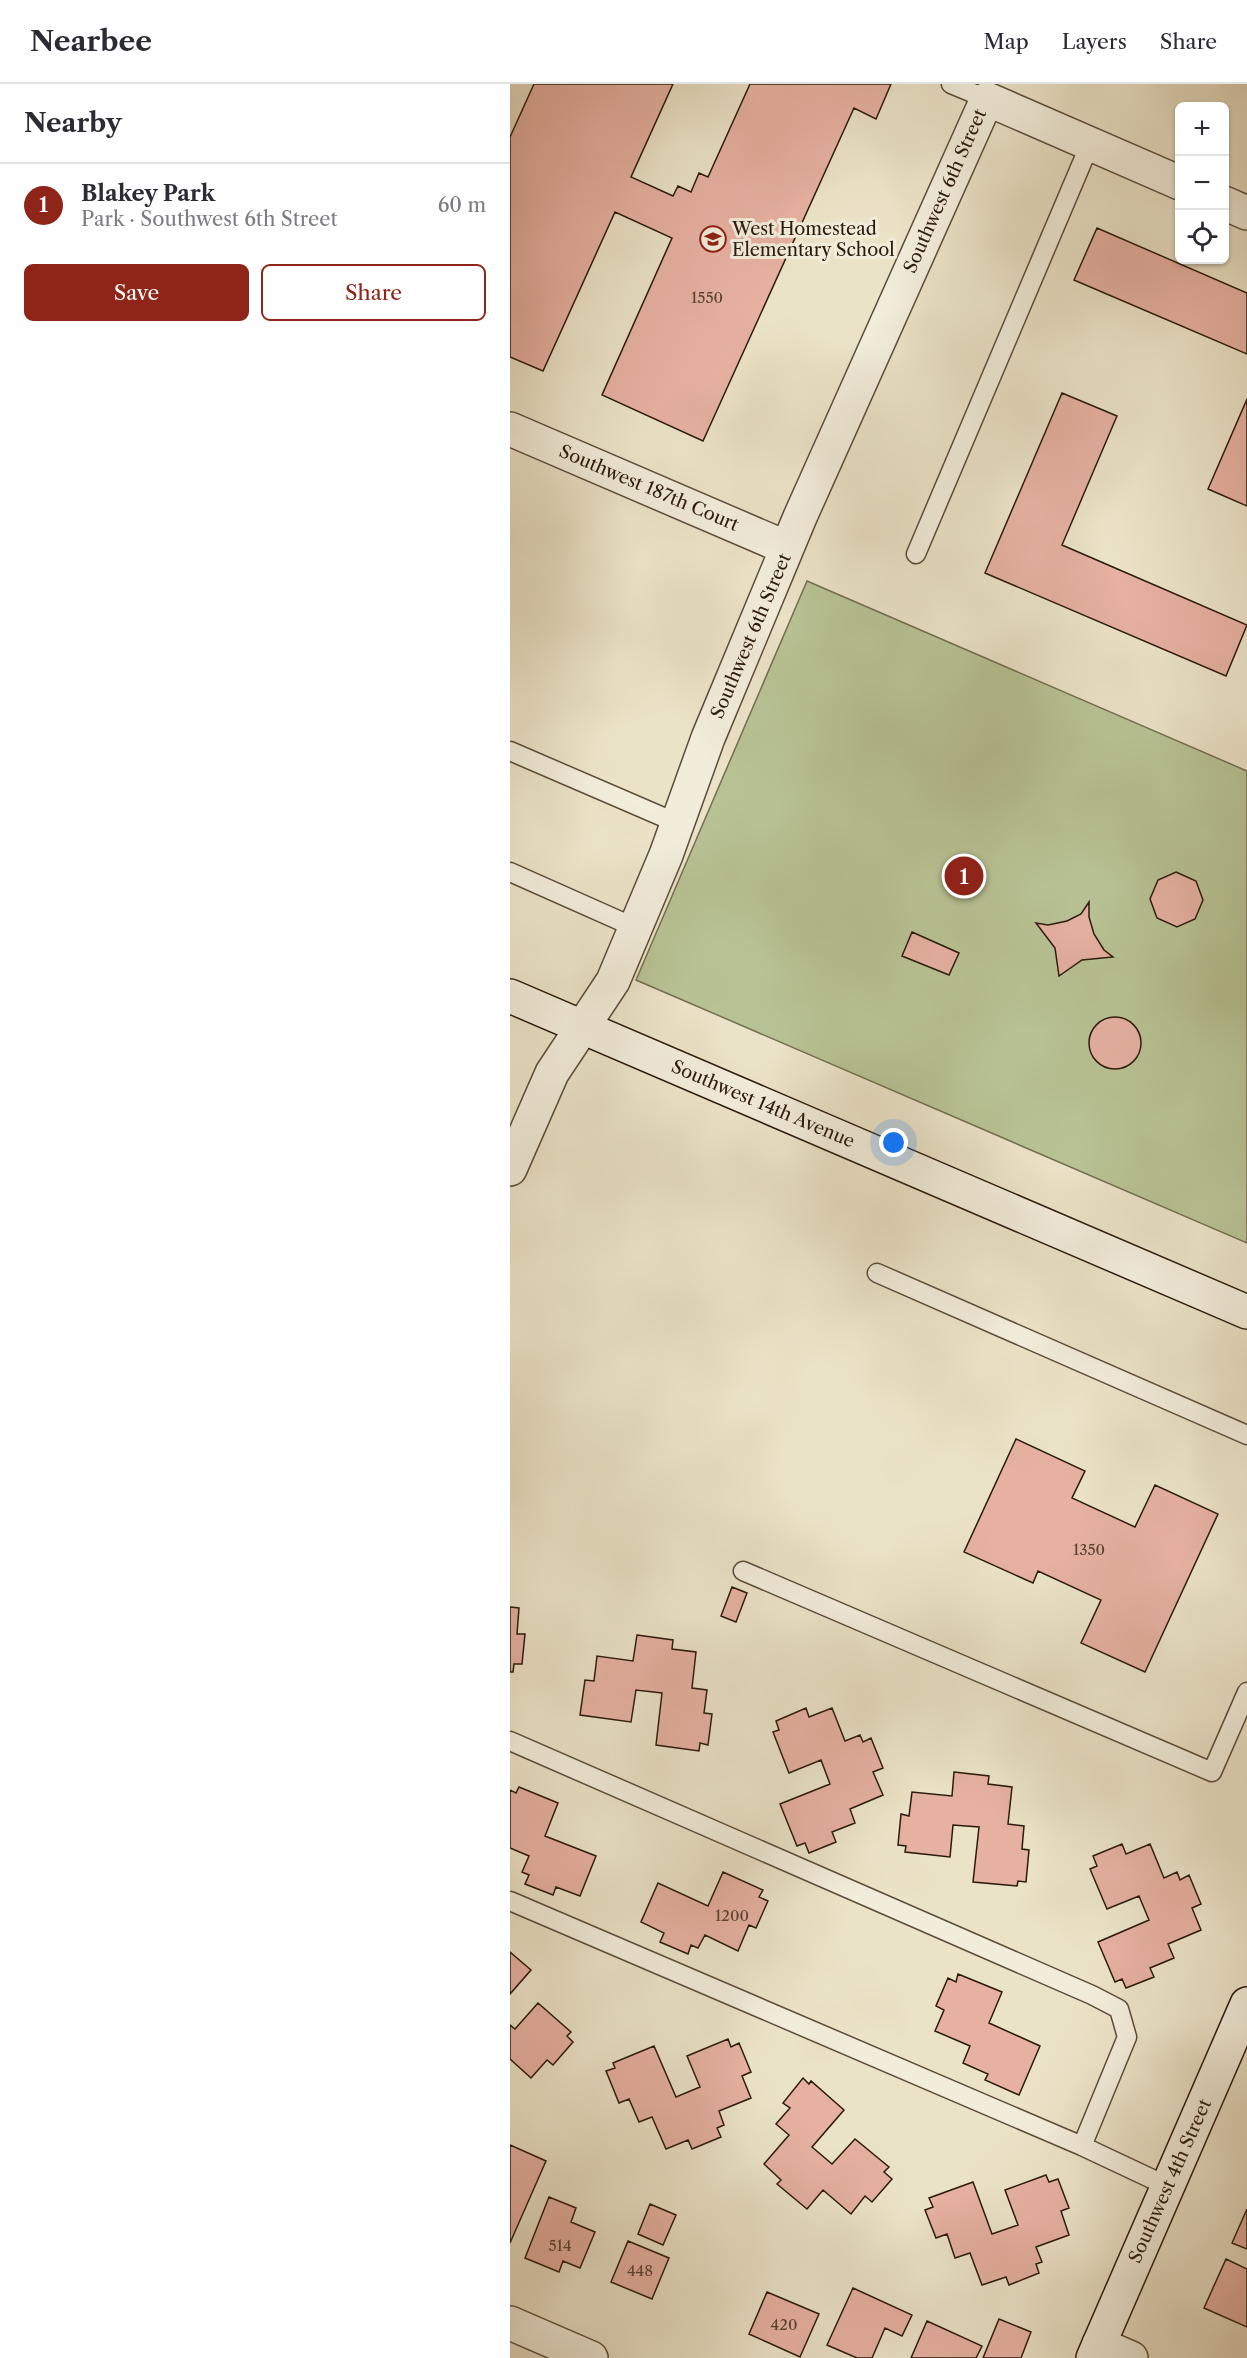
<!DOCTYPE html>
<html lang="en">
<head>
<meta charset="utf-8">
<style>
  :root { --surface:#fff; --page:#f7f7f7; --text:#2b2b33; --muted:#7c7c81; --line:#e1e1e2; --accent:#8f2418 }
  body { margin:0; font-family:"Libre Caslon Text",serif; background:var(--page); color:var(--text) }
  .controls { position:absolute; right:18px; top:18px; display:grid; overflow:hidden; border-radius:9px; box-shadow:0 2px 4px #0004 }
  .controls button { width:54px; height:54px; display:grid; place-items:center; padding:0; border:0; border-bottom:2px solid var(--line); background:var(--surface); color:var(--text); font:30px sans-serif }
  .you { position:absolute; left:384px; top:1059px; width:21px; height:21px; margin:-15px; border:4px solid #fff; border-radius:50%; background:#1a73e8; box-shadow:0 0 0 9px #1a73e833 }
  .badge { display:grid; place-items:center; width:39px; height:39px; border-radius:50%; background:var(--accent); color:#fff; font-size:20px; font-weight:700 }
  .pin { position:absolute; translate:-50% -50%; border:3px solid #fff; box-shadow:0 2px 6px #0006 }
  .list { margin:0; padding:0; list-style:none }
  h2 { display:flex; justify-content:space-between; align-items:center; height:78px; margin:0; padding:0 24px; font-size:26px }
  h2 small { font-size:20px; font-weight:400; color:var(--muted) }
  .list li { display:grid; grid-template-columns:39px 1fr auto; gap:18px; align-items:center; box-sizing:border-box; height:84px; padding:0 24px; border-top:2px solid var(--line) }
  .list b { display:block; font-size:22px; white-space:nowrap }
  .list p { margin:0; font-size:20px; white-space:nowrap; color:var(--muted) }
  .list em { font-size:20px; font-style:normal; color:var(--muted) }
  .actions { display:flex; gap:12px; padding:18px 24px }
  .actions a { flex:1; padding:14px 0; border:2px solid var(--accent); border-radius:9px; text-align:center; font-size:21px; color:var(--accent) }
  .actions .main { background:var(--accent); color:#fff }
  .icon { flex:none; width:33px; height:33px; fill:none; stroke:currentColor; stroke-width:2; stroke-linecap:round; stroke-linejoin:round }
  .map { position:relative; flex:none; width:737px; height:2274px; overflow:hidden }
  header { display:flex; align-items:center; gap:36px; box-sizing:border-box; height:84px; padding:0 30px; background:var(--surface); border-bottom:2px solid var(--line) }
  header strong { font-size:28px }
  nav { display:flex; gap:33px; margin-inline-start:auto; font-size:21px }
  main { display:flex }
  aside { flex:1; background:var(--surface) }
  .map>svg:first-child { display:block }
  .green { fill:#b8c395; stroke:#726e50; stroke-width:1.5 }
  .building { fill:#e6b1a2; stroke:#2b1a0b; stroke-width:1.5 }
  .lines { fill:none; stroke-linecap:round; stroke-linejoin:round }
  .lane-casing { stroke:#5b4c3a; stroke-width:21 }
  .street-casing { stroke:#5b4c3a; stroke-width:36 }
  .secondary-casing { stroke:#2b1a0b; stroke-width:36 }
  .lane { stroke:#f2eddb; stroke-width:18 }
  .street { stroke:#f2eddb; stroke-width:33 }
  .secondary { stroke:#f2eddb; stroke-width:33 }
  .labels { text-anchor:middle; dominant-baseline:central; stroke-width:6; stroke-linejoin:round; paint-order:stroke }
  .number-label { font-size:15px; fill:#5a4031 }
  .street-label { font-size:18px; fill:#2b1a0b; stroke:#f2eddb }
  .poi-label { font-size:18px; fill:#2b1a0b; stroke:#f2eddb; text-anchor:start }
</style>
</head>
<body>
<header>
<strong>Nearbee</strong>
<nav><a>Map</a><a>Layers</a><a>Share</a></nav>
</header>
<main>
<aside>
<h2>Nearby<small></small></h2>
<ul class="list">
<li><span class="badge">1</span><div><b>Blakey Park</b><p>Park · Southwest 6th Street</p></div><em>60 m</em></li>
</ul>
<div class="actions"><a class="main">Save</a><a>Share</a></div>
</aside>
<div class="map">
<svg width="737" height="2274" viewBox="0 0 737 2274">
  <rect width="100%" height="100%" fill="#ebe3c8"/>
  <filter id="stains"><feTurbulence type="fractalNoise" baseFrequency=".00333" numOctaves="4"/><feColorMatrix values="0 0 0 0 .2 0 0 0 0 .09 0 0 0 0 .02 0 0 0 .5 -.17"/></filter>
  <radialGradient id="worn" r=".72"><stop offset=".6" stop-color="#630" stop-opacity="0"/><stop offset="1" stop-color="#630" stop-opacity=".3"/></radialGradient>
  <!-- green -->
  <path class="green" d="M 297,497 L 737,687 L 737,1159 L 126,896 Z"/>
  <!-- building -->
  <path class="building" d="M 24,0 L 163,0 L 121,93 L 163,112 L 168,102 L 181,108 L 189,89 L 198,93 L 240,0 L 381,0 L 366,35 L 344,24 L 193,357 L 92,311 L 162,154 L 105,128 L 33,287 L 0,273 L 0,53 Z
    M 587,144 L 737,209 L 737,270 L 564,196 Z
    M 552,309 L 607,332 L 552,461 L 737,541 L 716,592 L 475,489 Z
    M 737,315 L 737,422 L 698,405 Z
    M 666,788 L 686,797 L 693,816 L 685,835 L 667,843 L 647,834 L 640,815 L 648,796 Z
    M 579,818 L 579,833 L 584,850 L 594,866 L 603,873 L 572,876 L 549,892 L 545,864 L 526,839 L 538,841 L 557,837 L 571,830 Z
    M 402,848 L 449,869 L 439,891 L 392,872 Z
    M579 959a26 26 0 1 1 52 0a26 26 0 1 1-52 0Z
    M 506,1355 L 575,1387 L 562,1414 L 625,1443 L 645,1401 L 708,1430 L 635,1588 L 571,1559 L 591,1516 L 528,1487 L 523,1499 L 454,1468 Z
    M 222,1503 L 237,1509 L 226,1538 L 211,1532 Z
    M 0,1523 L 9,1524 L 7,1550 L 15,1550 L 12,1580 L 4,1580 L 3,1588 L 0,1588 Z
    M 127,1551 L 163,1556 L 162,1565 L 186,1568 L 182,1604 L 197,1606 L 194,1629 L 202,1630 L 198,1661 L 190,1659 L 189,1667 L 146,1661 L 152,1609 L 126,1606 L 121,1638 L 70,1631 L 75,1596 L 84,1597 L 87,1572 L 123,1577 Z
    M 296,1624 L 299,1633 L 322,1624 L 335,1657 L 350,1651 L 353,1658 L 361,1654 L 373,1684 L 363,1688 L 373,1711 L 340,1725 L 345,1739 L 322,1748 L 326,1758 L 299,1769 L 295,1759 L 287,1762 L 270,1720 L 320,1700 L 311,1676 L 279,1689 L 263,1648 L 269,1646 L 266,1637 Z
    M 444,1688 L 479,1692 L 478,1700 L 502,1703 L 498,1740 L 514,1742 L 512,1765 L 519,1766 L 516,1798 L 508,1797 L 507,1802 L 463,1798 L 469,1743 L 443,1741 L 440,1773 L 395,1768 L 396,1762 L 388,1761 L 391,1730 L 399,1732 L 402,1708 L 442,1712 Z
    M 9,1703 L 48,1719 L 35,1752 L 86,1772 L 70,1812 L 46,1803 L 43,1811 L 15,1800 L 19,1791 L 12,1788 L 19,1772 L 0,1764 L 0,1706 L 6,1709 Z
    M 612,1760 L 616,1770 L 640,1760 L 654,1794 L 667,1788 L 670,1796 L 679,1791 L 691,1820 L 682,1824 L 691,1846 L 658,1860 L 664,1874 L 640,1884 L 644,1893 L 616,1904 L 612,1895 L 605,1898 L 588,1858 L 639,1836 L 629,1812 L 597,1825 L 580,1785 L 587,1782 L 583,1772 Z
    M 213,1788 L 253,1806 L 249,1813 L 258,1817 L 246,1844 L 239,1841 L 228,1867 L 195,1851 L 188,1864 L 181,1861 L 178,1870 L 150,1858 L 154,1849 L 131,1838 L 148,1799 L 198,1822 Z
    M 0,1868 L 21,1886 L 0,1910 Z
    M 448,1890 L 492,1908 L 479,1939 L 530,1962 L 509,2011 L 475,1996 L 478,1990 L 453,1979 L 460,1962 L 425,1947 L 434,1926 L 426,1922 L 438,1894 L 446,1898 Z
    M 28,1919 L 61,1948 L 57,1952 L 63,1958 L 43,1981 L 37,1976 L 21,1994 L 0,1975 L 0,1941 L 5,1945 Z
    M 218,1955 L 221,1963 L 229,1959 L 241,1988 L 232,1992 L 241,2014 L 209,2027 L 214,2041 L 207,2044 L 211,2053 L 182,2065 L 178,2056 L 156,2065 L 142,2033 L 129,2038 L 119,2015 L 109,2019 L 96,1987 L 105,1984 L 103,1979 L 144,1962 L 166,2013 L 190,2003 L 177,1972 Z
    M 293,1994 L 299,2000 L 301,1997 L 334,2026 L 302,2063 L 322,2080 L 345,2055 L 379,2083 L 374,2088 L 382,2095 L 362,2118 L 355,2112 L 341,2130 L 313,2106 L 297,2125 L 267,2100 L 271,2096 L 254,2080 L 279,2051 L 266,2040 L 280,2024 L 273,2019 Z
    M 0,2061 L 36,2077 L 0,2159 Z
    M 536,2091 L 539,2098 L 548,2095 L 559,2124 L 551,2127 L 559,2151 L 526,2163 L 532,2178 L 526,2180 L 529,2189 L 499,2201 L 496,2193 L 472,2201 L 460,2169 L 445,2174 L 437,2150 L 426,2154 L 415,2126 L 423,2123 L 419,2114 L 463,2098 L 482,2150 L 508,2141 L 495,2106 Z
    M 39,2113 L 66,2124 L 61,2138 L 85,2148 L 70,2184 L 53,2177 L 49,2188 L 15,2174 Z
    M 140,2120 L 166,2131 L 153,2161 L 128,2150 Z
    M 737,2125 L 737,2165 L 722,2159 Z
    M 118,2157 L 159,2174 L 142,2215 L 101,2198 Z
    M 716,2175 L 737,2185 L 737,2243 L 694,2224 Z
    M 343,2204 L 402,2231 L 392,2252 L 375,2244 L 362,2274 L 347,2274 L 317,2261 Z
    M 257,2208 L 309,2230 L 290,2273 L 239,2250 Z
    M 489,2235 L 521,2248 L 511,2274 L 473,2274 Z
    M 417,2237 L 472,2262 L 466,2274 L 401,2274 Z"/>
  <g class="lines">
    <!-- lane casing -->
    <g class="lane-casing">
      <path id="lane" d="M 441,0 L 477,15
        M 406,470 L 580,60
        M 0,667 L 167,739
        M 0,788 L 126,844
        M 367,1189 L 737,1351
        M 233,1487 L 702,1688 L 737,1608
        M 0,1657 L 582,1911 L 609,1925 L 617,1953 L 572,2062 L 657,2102
        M 0,1817 L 572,2062"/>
    </g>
    <!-- street casing -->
    <g class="street-casing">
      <path id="street" d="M 714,119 L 737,129
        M 0,345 L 277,464
        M 0,1085 L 42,989 L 103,897 L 156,771 L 198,654 L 290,433 L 477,15 L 670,99
        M 0,2239 L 81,2274
        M 589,2260 L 621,2274"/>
    </g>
    <!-- secondary casing -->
    <g class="secondary-casing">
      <path id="secondary" d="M 0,912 L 737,1228
        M 583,2274 L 737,1920"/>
    </g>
    <!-- lane -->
    <use href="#lane" class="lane"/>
    <!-- street -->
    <use href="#street" class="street"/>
    <!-- secondary -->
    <use href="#secondary" class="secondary"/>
  </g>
  <!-- icons -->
  <defs>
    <g id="school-ring" transform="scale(1.35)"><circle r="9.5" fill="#f2eddb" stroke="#8f2418" stroke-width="1.5"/><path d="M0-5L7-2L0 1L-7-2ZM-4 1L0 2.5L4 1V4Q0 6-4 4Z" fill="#8f2418"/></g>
  </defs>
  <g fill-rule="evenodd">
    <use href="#school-ring" x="203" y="155"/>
  </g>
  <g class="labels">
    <!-- number labels -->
    <g class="number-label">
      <text x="197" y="213">1550</text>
      <text x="579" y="1465">1350</text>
      <text x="222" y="1831">1200</text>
      <text x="50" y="2161">514</text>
      <text x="130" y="2186">448</text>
      <text x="274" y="2240">420</text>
    </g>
    <!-- street labels -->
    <g class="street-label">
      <text transform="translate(435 107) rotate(-66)">Southwest 6th Street</text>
      <text transform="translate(139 404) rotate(23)">Southwest 187th Court</text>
      <text transform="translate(241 552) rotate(-67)">Southwest 6th Street</text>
      <text transform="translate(253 1020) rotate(23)">Southwest 14th Avenue</text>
      <text transform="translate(660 2097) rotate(-66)">Southwest 4th Street</text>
    </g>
    <!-- poi labels -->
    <g class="poi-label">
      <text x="222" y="145">West Homestead<tspan x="222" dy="21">Elementary School</tspan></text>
    </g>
  </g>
  <rect width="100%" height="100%" filter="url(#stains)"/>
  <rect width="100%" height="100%" fill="url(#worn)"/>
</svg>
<div class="controls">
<button>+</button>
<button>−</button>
<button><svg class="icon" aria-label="locate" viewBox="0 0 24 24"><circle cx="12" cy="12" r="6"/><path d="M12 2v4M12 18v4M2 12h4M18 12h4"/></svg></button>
</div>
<div class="you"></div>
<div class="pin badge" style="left:454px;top:792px">1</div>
</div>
</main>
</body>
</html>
